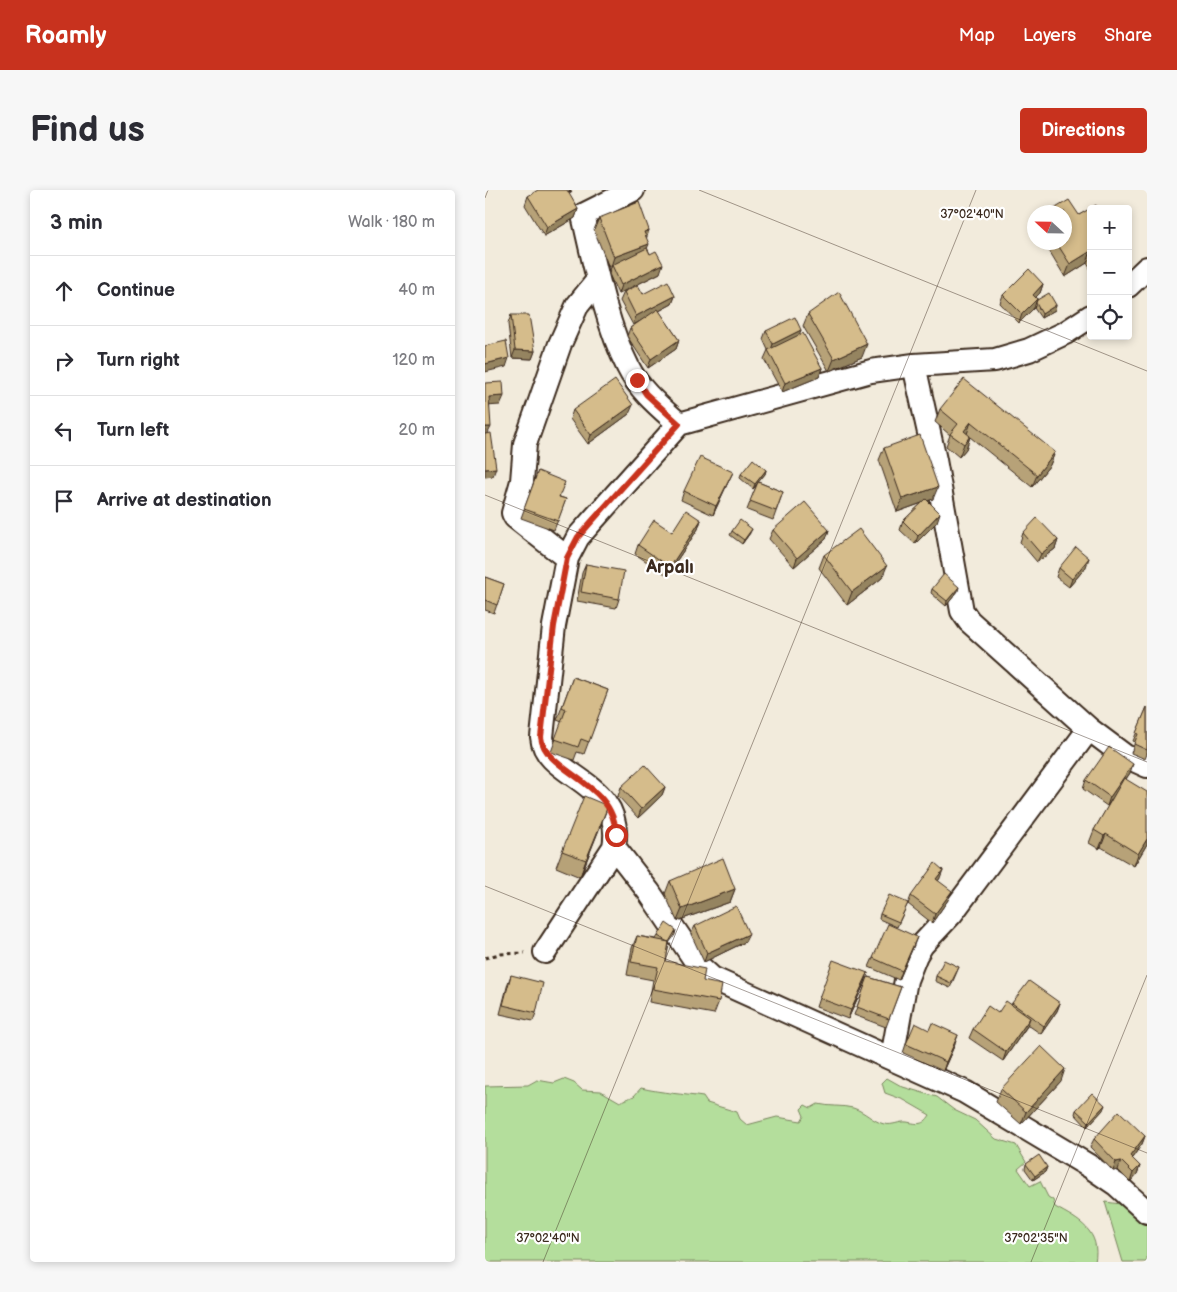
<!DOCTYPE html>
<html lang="en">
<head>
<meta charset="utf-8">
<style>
  :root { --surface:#fff; --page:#f7f7f7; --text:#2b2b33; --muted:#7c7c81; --line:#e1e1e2; --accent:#c8321e }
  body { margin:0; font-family:"Balsamiq Sans",sans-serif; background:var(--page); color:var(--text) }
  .controls { position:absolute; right:15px; top:15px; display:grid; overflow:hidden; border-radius:5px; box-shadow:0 2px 8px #0003 }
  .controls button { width:45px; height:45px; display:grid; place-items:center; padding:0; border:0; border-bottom:1px solid var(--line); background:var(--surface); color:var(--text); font:25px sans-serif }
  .compass { position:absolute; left:542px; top:15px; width:45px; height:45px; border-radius:50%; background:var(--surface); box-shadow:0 2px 8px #0003; rotate:292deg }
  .stop { position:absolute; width:15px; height:15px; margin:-11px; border:4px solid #c8321e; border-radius:50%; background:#fff }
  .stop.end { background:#c8321e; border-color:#fff; box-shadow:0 1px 5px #0008 }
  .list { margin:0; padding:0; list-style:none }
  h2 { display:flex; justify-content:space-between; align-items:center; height:65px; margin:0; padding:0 20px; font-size:21px }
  h2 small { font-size:16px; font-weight:400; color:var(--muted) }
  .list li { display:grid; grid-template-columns:32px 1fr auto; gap:15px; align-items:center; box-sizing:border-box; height:70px; padding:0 20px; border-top:1px solid var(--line) }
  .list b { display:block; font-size:19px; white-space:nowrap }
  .list em { font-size:16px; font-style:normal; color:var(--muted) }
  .icon { flex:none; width:28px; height:28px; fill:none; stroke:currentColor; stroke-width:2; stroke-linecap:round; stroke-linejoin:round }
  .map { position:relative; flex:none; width:662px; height:1072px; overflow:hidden; border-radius:5px }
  header { display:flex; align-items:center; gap:30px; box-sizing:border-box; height:70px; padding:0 25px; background:var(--accent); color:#fff }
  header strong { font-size:24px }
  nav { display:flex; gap:28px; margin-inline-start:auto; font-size:18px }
  .intro { display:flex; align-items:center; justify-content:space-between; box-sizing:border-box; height:120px; padding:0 30px }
  h1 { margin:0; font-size:35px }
  .button { padding:12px 22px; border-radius:5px; background:var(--accent); color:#fff; font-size:18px; font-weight:700 }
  main { display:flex; gap:30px; padding:0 30px }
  aside { flex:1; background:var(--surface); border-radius:5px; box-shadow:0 2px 8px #0003 }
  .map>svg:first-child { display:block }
  .green { fill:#b4de9c; stroke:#78845d }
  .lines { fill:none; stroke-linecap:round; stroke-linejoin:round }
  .minor-casing { stroke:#3b2a1e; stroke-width:26 }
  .path { stroke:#3b2a1e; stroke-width:3; stroke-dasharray:4 4; stroke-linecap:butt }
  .minor { stroke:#fff; stroke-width:22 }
  .wall { fill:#b7a278; stroke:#3b2a1e }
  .shaded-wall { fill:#958461; stroke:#3b2a1e }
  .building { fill:#d5bc8b; stroke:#3b2a1e }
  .route { stroke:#c8321e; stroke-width:6 }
  .ticks { fill:none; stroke:#3b2a1e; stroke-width:1; stroke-opacity:0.45 }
  .labels { text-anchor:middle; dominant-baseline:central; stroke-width:4.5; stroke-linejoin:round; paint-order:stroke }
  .quarter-label { font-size:18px; font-weight:bold; fill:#3b2a1e; stroke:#fff }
  .ticks-label { font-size:12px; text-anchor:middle; fill:#3b2a1e; stroke:#fff; stroke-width:4.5; stroke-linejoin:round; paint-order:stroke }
</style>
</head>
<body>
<header>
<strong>Roamly</strong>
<nav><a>Map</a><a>Layers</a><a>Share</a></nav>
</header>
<div class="intro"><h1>Find us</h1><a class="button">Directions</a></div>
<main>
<aside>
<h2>3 min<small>Walk · 180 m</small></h2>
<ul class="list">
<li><svg class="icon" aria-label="ahead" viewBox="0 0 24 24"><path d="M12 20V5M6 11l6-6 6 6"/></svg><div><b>Continue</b></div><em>40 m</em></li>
<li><svg class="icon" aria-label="right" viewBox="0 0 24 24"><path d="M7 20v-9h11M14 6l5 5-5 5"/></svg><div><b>Turn right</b></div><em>120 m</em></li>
<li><svg class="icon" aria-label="left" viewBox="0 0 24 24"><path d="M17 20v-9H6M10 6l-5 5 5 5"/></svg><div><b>Turn left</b></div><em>20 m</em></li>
<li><svg class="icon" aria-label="arrive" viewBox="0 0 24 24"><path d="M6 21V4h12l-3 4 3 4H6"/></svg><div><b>Arrive at destination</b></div></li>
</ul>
</aside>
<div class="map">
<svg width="662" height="1072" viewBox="0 0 662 1072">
  <rect width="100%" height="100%" fill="#f2ebdc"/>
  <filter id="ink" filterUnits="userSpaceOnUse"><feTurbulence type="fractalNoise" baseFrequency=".02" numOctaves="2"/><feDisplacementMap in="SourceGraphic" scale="10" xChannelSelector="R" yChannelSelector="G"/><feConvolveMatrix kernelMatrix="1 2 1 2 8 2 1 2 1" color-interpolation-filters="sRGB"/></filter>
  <g filter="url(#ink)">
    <!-- green -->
    <path class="green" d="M 402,888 L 418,897 L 452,907 L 469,920 L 490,930 L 511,949 L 531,955 L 541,972 L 533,979 L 545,996 L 555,991 L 563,1007 L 568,1010 L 570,1017 C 594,1030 616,1041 610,1072 L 0,1072 L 0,896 L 43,895 L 52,890 L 69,893 L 79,889 L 89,893 L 97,900 L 116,901 L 135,912 L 149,906 L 156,898 C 177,903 198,904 218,907 L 222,913 L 252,922 L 255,929 L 262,935 L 292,927 L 316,931 L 319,926 L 316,919 L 320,915 L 326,918 L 333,914 C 345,917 356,915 368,918 C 381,922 387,931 399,934 C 408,936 414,931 422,932 C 433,934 438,936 445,925 L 419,910 L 400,903 L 397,893 Z
      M 620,1012 L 652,1016 L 662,1030 L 662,1072 L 638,1072 Z"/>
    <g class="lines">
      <!-- minor casing -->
      <g class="minor-casing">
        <path id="minor" d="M 148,0 L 98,25 C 109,72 121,134 143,177 C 154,200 175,217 194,234
          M 643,96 L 662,78
          M 606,126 L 580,143 L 544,160 L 510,170 L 429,175 L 386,181 L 194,234 L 108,330 L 93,347 L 82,368 L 69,436 L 57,547 C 60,588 141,590 129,657 L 164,702 L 214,776 L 227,788 L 480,902 L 604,976 L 632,995 L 662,1022
          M 429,175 L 450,270 L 477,421 L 484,431 L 604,539 L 640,566 L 662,576
          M 82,368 L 30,327 L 28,323 L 37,291 L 40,254 L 75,154 L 92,116 L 113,90
          M 60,762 L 129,657
          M 407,868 L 421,790 L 431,765 L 437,755 L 467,723 L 604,539"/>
      </g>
      <!-- path -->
      <path class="path" d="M 84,0 L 88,7
        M 0,768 L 14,764 L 40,763"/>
      <!-- minor -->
      <use href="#minor" class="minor"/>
    </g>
    <!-- wall -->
    <path class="wall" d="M 43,6 L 93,19 L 90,28 L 59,46 L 40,15 Z
      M 606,19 L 606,80 L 602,73 L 580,87 L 559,52 L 580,52 L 594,25 Z
      M 114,28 L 164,40 L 161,48 L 162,58 L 175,83 L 133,104 L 124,84 L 125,80 L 109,40 Z
      M 558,94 L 555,103 L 551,107 L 552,109 L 571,115 L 570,120 L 556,128 L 549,118 L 534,133 L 515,113 L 518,105 Z
      M 139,102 L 190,106 L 187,114 L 174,121 L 194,150 L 191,159 L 163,178 L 142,146 L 145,138 L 155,131 L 148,135 L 135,111 Z
      M 323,124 L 377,167 L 344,181 L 318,136 Z
      M 26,125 L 50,161 L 47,169 L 27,168 L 23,134 Z
      M 316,140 L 314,145 L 337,178 L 334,187 L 297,202 L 279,169 L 283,160 L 278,149 L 281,141 Z
      M 455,219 L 570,262 L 565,275 L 547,297 L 485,247 L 481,259 L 474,267 L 461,256 L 465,245 L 450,232 Z
      M 88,220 L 144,224 L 103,254 L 85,229 Z
      M 399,258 L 448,309 L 443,311 L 452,332 L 430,354 L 415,340 L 418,331 L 437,313 L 412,322 L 394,270 Z
      M 281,280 L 280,284 L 273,292 L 298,302 L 288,330 L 262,320 L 272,294 L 268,299 L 255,288 L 256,284 Z
      M 53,281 L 75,307 L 81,309 L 69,340 L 36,328 Z
      M 244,290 L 228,325 L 196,310 L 199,301 Z
      M 216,330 L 213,339 L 182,385 L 150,364 L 153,355 Z
      M 288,340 L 344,340 L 341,349 L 309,377 L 284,349 Z
      M 247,341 L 265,343 L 257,354 L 245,345 Z
      M 538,343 L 573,350 L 570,359 L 552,372 L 535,352 Z
      M 339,365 L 397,388 L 362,415 L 334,378 Z
      M 101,374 L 134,409 L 131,418 L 92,411 L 97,383 Z
      M 601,377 L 584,397 L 571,387 L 574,378 Z
      M 0,387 L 19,394 L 9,423 L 0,420 Z
      M 447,399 L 473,401 L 461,416 L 446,403 Z
      M 88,487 L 123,500 L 99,564 L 92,562 L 89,570 L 66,562 L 77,532 L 72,530 Z
      M 662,517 L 662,564 L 660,569 L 646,563 L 650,552 L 648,551 Z
      M 645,583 L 641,589 L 662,654 L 649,676 L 616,657 L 614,659 L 604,653 L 609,640 L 628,608 L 622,616 L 598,599 L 601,590 Z
      M 136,597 L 180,597 L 177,605 L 153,628 L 133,606 Z
      M 117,632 L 95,687 L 71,677 L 77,661 Z
      M 455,688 L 453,691 L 463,710 L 447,733 L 423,714 L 426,706 Z
      M 185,691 L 250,699 L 245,712 L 192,731 L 180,704 Z
      M 423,713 L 412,737 L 394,729 L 395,724 Z
      M 210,736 L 260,752 L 219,772 L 206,744 Z
      M 191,740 L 190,745 L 184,753 L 181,771 L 218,791 L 234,811 L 229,824 L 164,812 L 168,790 L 142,785 L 147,758 L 152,746 L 171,749 L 173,746 Z
      M 429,755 L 414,790 L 384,777 L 388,768 Z
      M 474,777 L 465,798 L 450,791 L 451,786 Z
      M 383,783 L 380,792 L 363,829 L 331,817 L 334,808 Z
      M 26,785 L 51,823 L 48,831 L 15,824 L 23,793 Z
      M 383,787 L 416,797 L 401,837 L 369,825 Z
      M 527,813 L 575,813 L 572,821 L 556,844 L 543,835 L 518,871 L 484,848 L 488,839 L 526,815 Z
      M 421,854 L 470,854 L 458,881 L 418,863 Z
      M 576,891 L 536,934 L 511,912 L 516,899 Z
      M 591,920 L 618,920 L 602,937 L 590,924 Z
      M 660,946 L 657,954 L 647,968 L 655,976 L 652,984 L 645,992 L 633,980 L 628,981 L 605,957 L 609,949 Z
      M 541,974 L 562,977 L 560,982 L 548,990 L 540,979 Z"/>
    <!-- shaded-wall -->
    <path class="shaded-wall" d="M 93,19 L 90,28 L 59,46 L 62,37 Z
      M 164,40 L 160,53 L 159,42 Z
      M 164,54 L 159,66 L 127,75 L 125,80 L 129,67 Z
      M 606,61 L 602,73 L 580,87 L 585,74 Z
      M 178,74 L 175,83 L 133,104 L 136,95 Z
      M 558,94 L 555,103 L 545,113 L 548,105 Z
      M 190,106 L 187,114 L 148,135 L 151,126 Z
      M 552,109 L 549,118 L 534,133 L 537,124 Z
      M 571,115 L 570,120 L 556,128 L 557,124 Z
      M 316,140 L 313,149 L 285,163 L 288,154 Z
      M 194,150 L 191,159 L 163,178 L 166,169 Z
      M 382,154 L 377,167 L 344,181 L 349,169 Z
      M 30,160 L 50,161 L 47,169 L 27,168 Z
      M 24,168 L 21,177 L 0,182 L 0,174 Z
      M 337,178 L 334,187 L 297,202 L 300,193 Z
      M 19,206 L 15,215 L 1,216 L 4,207 Z
      M 148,215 L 144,224 L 103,254 L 106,245 Z
      M 486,232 L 482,244 L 479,241 Z
      M 0,237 L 6,237 L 2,245 L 0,245 Z
      M 485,246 L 481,259 L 474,267 L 479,254 Z
      M 570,262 L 565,275 L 547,297 L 552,285 Z
      M 11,278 L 8,286 L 0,287 L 0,279 Z
      M 281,280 L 280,284 L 268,299 L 270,294 Z
      M 248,282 L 244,290 L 228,325 L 231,316 Z
      M 453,297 L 448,309 L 412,322 L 417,309 Z
      M 455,323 L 452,332 L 430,354 L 433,346 Z
      M 216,330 L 213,339 L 182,385 L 185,377 Z
      M 267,339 L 265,343 L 257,354 L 259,350 Z
      M 344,340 L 341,349 L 309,377 L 312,368 Z
      M 573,350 L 570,359 L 552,372 L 556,364 Z
      M 604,368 L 601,377 L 584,397 L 587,389 Z
      M 402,376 L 397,388 L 362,415 L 367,402 Z
      M 474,397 L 473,401 L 461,416 L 462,411 Z
      M 648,574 L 645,583 L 622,616 L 625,607 Z
      M 180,597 L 177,605 L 153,628 L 156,619 Z
      M 123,616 L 117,632 L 95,687 L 101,670 Z
      M 621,644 L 616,657 L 614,659 L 619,646 Z
      M 662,649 L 662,654 L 649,676 L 653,664 Z
      M 458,680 L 455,688 L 448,698 L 451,689 Z
      M 250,699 L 245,712 L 192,731 L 197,719 Z
      M 467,701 L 463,710 L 447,733 L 450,724 Z
      M 264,744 L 260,752 L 219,772 L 222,763 Z
      M 432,747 L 429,755 L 414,790 L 417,781 Z
      M 383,783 L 380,792 L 363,829 L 366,820 Z
      M 575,813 L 572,821 L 556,844 L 559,836 Z
      M 545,828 L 542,836 L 518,871 L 521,862 Z
      M 473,845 L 470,854 L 458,881 L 461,872 Z
      M 580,879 L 576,891 L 536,934 L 541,922 Z
      M 620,915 L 618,920 L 602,937 L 604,932 Z
      M 660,946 L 657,954 L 642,975 L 645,966 Z
      M 636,971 L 633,980 L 628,981 L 631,972 Z
      M 655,976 L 652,984 L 645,992 L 648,983 Z
      M 562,977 L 560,982 L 548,990 L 550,986 Z"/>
    <!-- building -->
    <path class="building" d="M 53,0 L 82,0 L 93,19 L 62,37 L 43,6 Z
      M 584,10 L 594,25 L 611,15 L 613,19 L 606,19 L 606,61 L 585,74 L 571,52 L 580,52 L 580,22 L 564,22 Z
      M 154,12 L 164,40 L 159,42 L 164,54 L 129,67 L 114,28 Z
      M 162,58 L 165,64 L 171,61 L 178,74 L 136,95 L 127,75 Z
      M 544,79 L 558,94 L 548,105 L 552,109 L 537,124 L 518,105 Z
      M 183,91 L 190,106 L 151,126 L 139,102 L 153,95 L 158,104 Z
      M 354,102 L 382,154 L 349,169 L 323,124 Z
      M 564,103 L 571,115 L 557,124 L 551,113 L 552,110 Z
      M 173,119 L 194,150 L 166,169 L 145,138 Z
      M 26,125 L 44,125 L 50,161 L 30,160 Z
      M 310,127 L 316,140 L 288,154 L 281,141 Z
      M 318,143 L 337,178 L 300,193 L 283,160 Z
      M 21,151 L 24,168 L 0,174 L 0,156 Z
      M 479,189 L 570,262 L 552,285 L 486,232 L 479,241 L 485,246 L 479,254 L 465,244 L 473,234 L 455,219 Z
      M 130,190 L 148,215 L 106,245 L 88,220 Z
      M 18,192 L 19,206 L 4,207 L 6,237 L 0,237 L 0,193 Z
      M 6,243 L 11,278 L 0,279 L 0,244 Z
      M 435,245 L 453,297 L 417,309 L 399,258 Z
      M 215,267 L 248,282 L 231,316 L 199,301 Z
      M 268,269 L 281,280 L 270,294 L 256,284 Z
      M 53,281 L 80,292 L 74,307 L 81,309 L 73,331 L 39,319 Z
      M 273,292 L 298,302 L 291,321 L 265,311 Z
      M 441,309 L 455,323 L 433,346 L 418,331 Z
      M 320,312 L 344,340 L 312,368 L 288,340 Z
      M 201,320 L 216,330 L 185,377 L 153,355 L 169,330 L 187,342 Z
      M 552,328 L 573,350 L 556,364 L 538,343 Z
      M 255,330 L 267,339 L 259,350 L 247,341 Z
      M 374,339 L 402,376 L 367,402 L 339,365 Z
      M 591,357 L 604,368 L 587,389 L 574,378 Z
      M 101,374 L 139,381 L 134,409 L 96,402 Z
      M 459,384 L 474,397 L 462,411 L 447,399 Z
      M 0,387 L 19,394 L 12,415 L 0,410 Z
      M 88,487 L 123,500 L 104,552 L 96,549 L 93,557 L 70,549 L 81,519 L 77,517 Z
      M 662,517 L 662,560 L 649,554 L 653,544 L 651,543 Z
      M 624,557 L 648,574 L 625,607 L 601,590 Z
      M 160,575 L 180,597 L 156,619 L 136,597 Z
      M 639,588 L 662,602 L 662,649 L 653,664 L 621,644 L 619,646 L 609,640 Z
      M 99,606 L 123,616 L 101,670 L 77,661 Z
      M 238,668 L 250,699 L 197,719 L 185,691 Z
      M 450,673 L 458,680 L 451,689 L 467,701 L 450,724 L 426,706 Z
      M 404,705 L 423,713 L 414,732 L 395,724 Z
      M 251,716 L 264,744 L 222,763 L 210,736 Z
      M 181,733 L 191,740 L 184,752 L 181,751 L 173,746 Z
      M 403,734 L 432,747 L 417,781 L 388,768 Z
      M 152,746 L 184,752 L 181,771 L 220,779 L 218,791 L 237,795 L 234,811 L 168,799 L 173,777 L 146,772 Z
      M 348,770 L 383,783 L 366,820 L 334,808 Z
      M 459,770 L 474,777 L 466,793 L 451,786 Z
      M 26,785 L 58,793 L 51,823 L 18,815 Z
      M 383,787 L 416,797 L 404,829 L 372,817 Z
      M 544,791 L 575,813 L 559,836 L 527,813 Z
      M 521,811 L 545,828 L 521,862 L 488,839 L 503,816 L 513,823 Z
      M 430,833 L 444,840 L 447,833 L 473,845 L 461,872 L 421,854 Z
      M 556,856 L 580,879 L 541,922 L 516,899 Z
      M 607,903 L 620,915 L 604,932 L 591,920 Z
      M 634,921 L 660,946 L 645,966 L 655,976 L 648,983 L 636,971 L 631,972 L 609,949 Z
      M 554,965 L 562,977 L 550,986 L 541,974 Z"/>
  </g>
  <g class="lines" filter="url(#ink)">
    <!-- route -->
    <path class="route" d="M 131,645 C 130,591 60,583 56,547 L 69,436 L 82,368 L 93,347 L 108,330 L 194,234 L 161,204 L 152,190"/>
  </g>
  <!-- ticks -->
  <path class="ticks" d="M 214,0 L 662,181M 0,8 L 3,0M 0,305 L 662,572M 0,696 L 662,963M 58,1072 L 491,0M 546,1072 L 662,785"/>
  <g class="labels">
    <!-- quarter labels -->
    <g class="quarter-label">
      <text x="185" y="377">Arpalı</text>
    </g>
  </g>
  <g class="ticks-label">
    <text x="487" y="28">37°02'40"N</text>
    <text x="63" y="1052">37°02'40"N</text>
    <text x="551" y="1052">37°02'35"N</text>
  </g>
</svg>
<div class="controls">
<button>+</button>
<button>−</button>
<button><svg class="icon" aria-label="locate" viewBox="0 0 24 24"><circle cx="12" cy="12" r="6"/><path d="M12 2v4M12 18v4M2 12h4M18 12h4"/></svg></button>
</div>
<svg class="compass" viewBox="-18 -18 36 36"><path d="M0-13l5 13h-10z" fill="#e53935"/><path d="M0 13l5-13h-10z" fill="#7c7c81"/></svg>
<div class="stop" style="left:131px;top:645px"></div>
<div class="stop end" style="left:152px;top:190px"></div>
</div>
</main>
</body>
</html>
